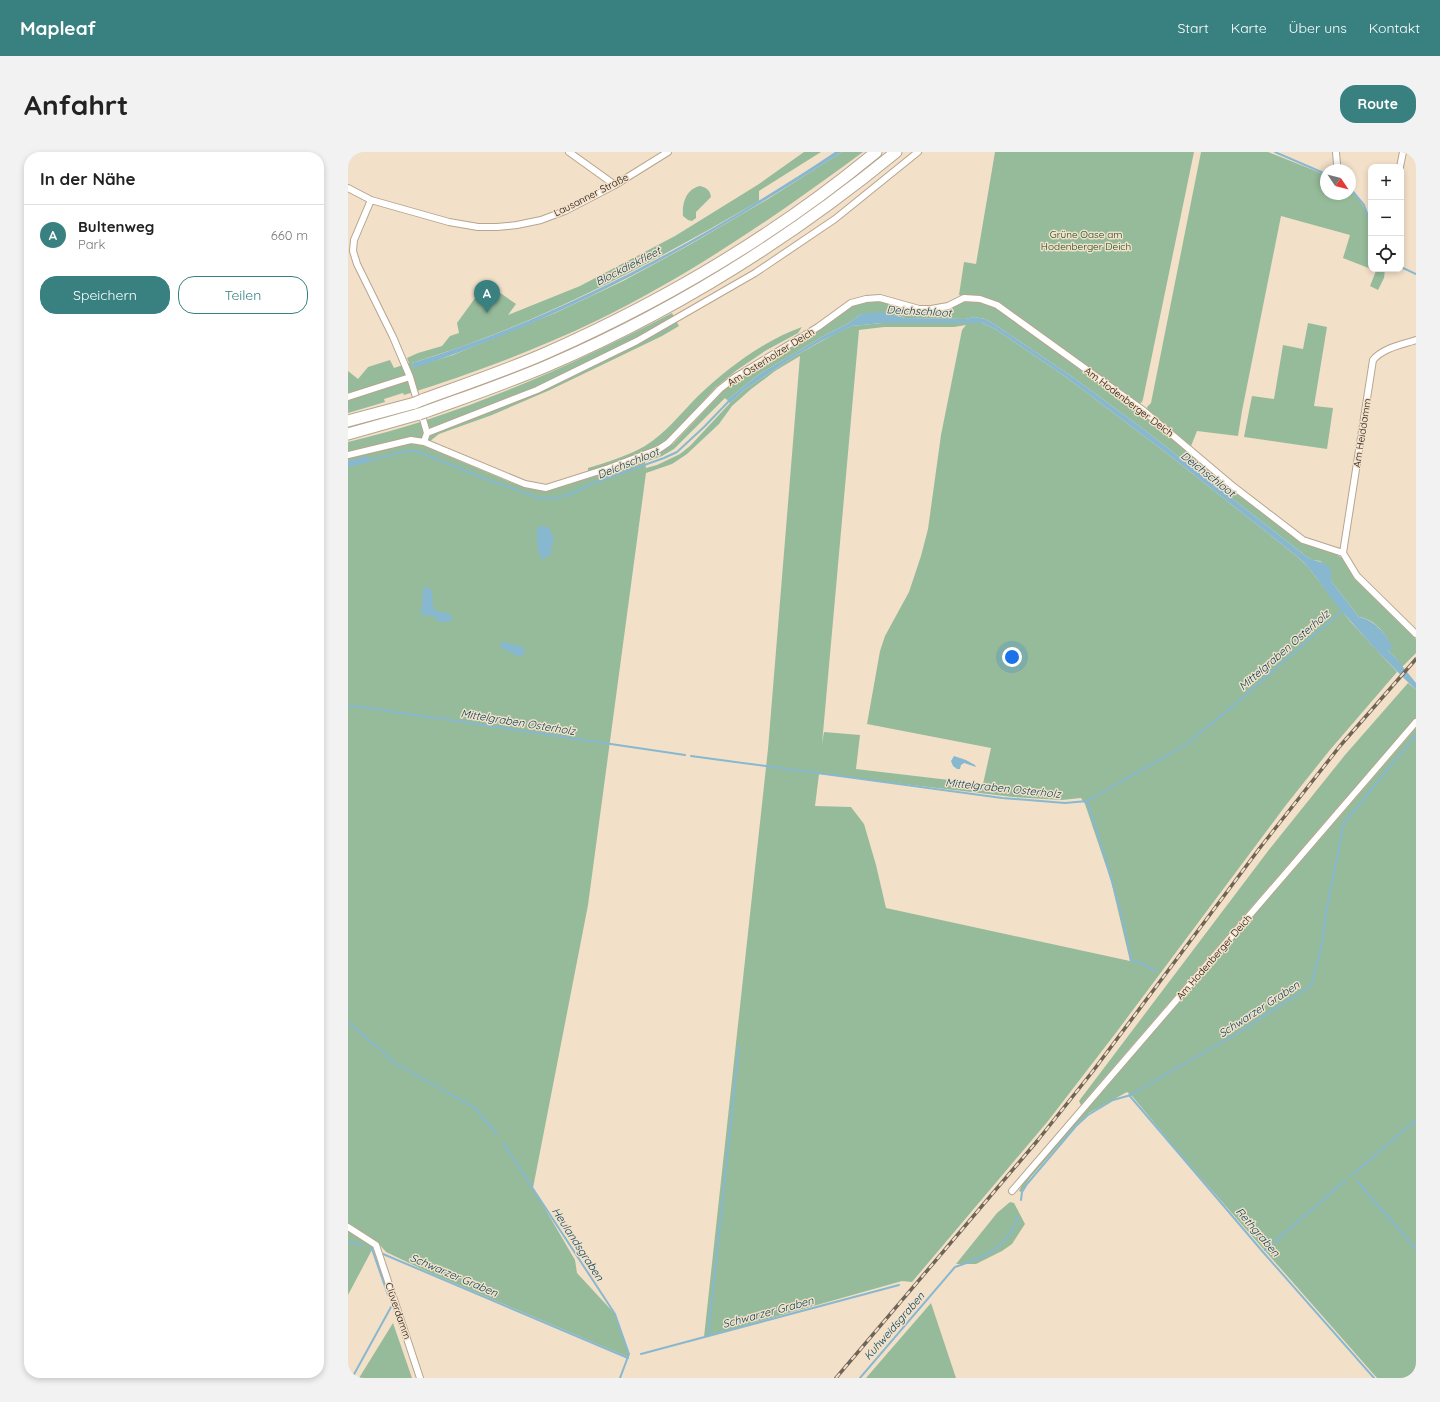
<!DOCTYPE html>
<html lang="de">
<head>
<meta charset="utf-8">
<style>
  :root { --surface:#fff; --page:#f2f2f2; --text:#222; --muted:#767676; --line:#e0e0e0; --accent:#388180 }
  body { margin:0; font-family:Quicksand,sans-serif; background:var(--page); color:var(--text) }
  .controls { position:absolute; right:12px; top:12px; display:grid; overflow:hidden; border-radius:8px; box-shadow:0 2px 6px #0003 }
  .controls button { width:36px; height:36px; display:grid; place-items:center; padding:0; border:0; border-bottom:1px solid var(--line); background:var(--surface); color:var(--text); font:20px sans-serif }
  .compass { position:absolute; left:972px; top:12px; width:36px; height:36px; border-radius:50%; background:var(--surface); box-shadow:0 2px 6px #0003; rotate:125deg }
  .you { position:absolute; left:664px; top:505px; width:14px; height:14px; margin:-10px; border:3px solid #fff; border-radius:50%; background:#1a73e8; box-shadow:0 0 0 6px #1a73e833 }
  .badge { display:grid; place-items:center; width:26px; height:26px; border-radius:50%; background:var(--accent); color:#fff; font-size:13px; font-weight:700 }
  .pin { position:absolute; translate:-50% -33px; filter:drop-shadow(0 1px 2px #0008) }
  .pin::after { content:''; position:absolute; top:21px; width:14px; height:12px; background:inherit; clip-path:polygon(0 0,100% 0,50% 100%) }
  .list { margin:0; padding:0; list-style:none }
  h2 { display:flex; justify-content:space-between; align-items:center; height:52px; margin:0; padding:0 16px; font-size:17px }
  h2 small { font-size:13px; font-weight:400; color:var(--muted) }
  .list li { display:grid; grid-template-columns:26px 1fr auto; gap:12px; align-items:center; box-sizing:border-box; height:60px; padding:0 16px; border-top:1px solid var(--line) }
  .list b { display:block; font-size:15px; white-space:nowrap }
  .list p { margin:0; font-size:13px; white-space:nowrap; color:var(--muted) }
  .list em { font-size:13px; font-style:normal; color:var(--muted) }
  .actions { display:flex; gap:8px; padding:12px 16px }
  .actions a { flex:1; padding:9px 0; border:1px solid var(--accent); border-radius:16px; text-align:center; font-size:14px; color:var(--accent) }
  .actions .main { background:var(--accent); color:#fff }
  .icon { flex:none; width:22px; height:22px; fill:none; stroke:currentColor; stroke-width:2; stroke-linecap:round; stroke-linejoin:round }
  .map { position:relative; flex:none; width:1068px; height:1226px; overflow:hidden; border-radius:16px }
  header { display:flex; align-items:center; gap:24px; box-sizing:border-box; height:56px; padding:0 20px; background:var(--accent); color:#fff }
  header strong { font-size:19px }
  nav { display:flex; gap:22px; margin-inline-start:auto; font-size:14px }
  .intro { display:flex; align-items:center; justify-content:space-between; box-sizing:border-box; height:96px; padding:0 24px }
  h1 { margin:0; font-size:28px }
  .button { padding:10px 18px; border-radius:16px; background:var(--accent); color:#fff; font-size:14px; font-weight:700 }
  main { display:flex; gap:24px; padding:0 24px }
  aside { flex:1; background:var(--surface); border-radius:16px; box-shadow:0 2px 6px #0003 }
  .map>svg:first-child { display:block }
  .green { fill:#96bb9a; fill-rule:evenodd }
  .water { fill:#88b8d0 }
  .lines { fill:none; stroke-linecap:round; stroke-linejoin:round }
  .stream { stroke:#88b8d0; stroke-width:2 }
  .minor-casing { stroke:#b7a58f; stroke-width:8 }
  .motorway-casing { stroke:#b7a58f; stroke-width:13 }
  .minor { stroke:#fff; stroke-width:6 }
  .motorway { stroke:#fff; stroke-width:11 }
  .rail-casing { stroke:#6f6456; stroke-width:3.5 }
  .rail { stroke:#f3e0c9; stroke-width:2; stroke-dasharray:6; stroke-linecap:butt }
  .motorway-bridge-casing { stroke:#b7a58f; stroke-width:13; stroke-linecap:butt }
  .motorway-bridge { stroke:#fff; stroke-width:11 }
  .labels { text-anchor:middle; dominant-baseline:central; stroke-width:3; stroke-linejoin:round; paint-order:stroke }
  .street-label { font-size:10px; fill:#171109; stroke:#f3e0c9 }
  .park-label { font-size:10px; fill:#114a1f; stroke:#f3e0c9 }
  .water-label { font-size:11px; font-style:italic; fill:#00445d; stroke:#f3e0c9 }
</style>
</head>
<body>
<header>
<strong>Mapleaf</strong>
<nav><a>Start</a><a>Karte</a><a>Über uns</a><a>Kontakt</a></nav>
</header>
<div class="intro"><h1>Anfahrt</h1><a class="button">Route</a></div>
<main>
<aside>
<h2>In der Nähe<small></small></h2>
<ul class="list">
<li><span class="badge">A</span><div><b>Bultenweg</b><p>Park</p></div><em>660 m</em></li>
</ul>
<div class="actions"><a class="main">Speichern</a><a>Teilen</a></div>
</aside>
<div class="map">
<svg width="1068" height="1226" viewBox="0 0 1068 1226">
  <rect width="100%" height="100%" fill="#f3e0c9"/>
  <!-- green -->
  <path class="green" d="M 456,0 L 473,0 L 411,39 L 411,49 C 300,113 187,174 64,211 L 66,215 L 105,203 L 207,161 L 275,129 L 343,92 L 420,47 L 494,0 L 515,0 C 431,62 344,122 250,168 C 188,198 123,222 56,243 L 55,241 L 36,247 L 37,250 L 0,261 L 0,219 L 10,227 L 20,215 L 42,208 L 46,216 L 61,211 L 59,206 L 70,201 L 94,194 L 102,184 L 111,181 L 109,171 L 138,131 L 168,152 L 160,163 L 232,134 L 327,84 L 411,32 Z
    M 647,0 L 846,0 L 795,247 L 794,250 L 791,252 L 649,150 C 641,147 634,144 627,144 C 621,143 616,145 611,143 L 616,110 L 628,112 Z
    M 853,0 L 920,0 L 978,23 L 978,42 L 1002,42 L 1002,34 L 1023,66 L 1023,117 L 995,106 L 1002,83 L 933,64 L 894,259 L 890,284 L 849,279 L 843,294 L 800,259 L 799,255 L 803,251 Z
    M 352,34 C 359,36 362,38 363,45 L 348,60 L 348,66 L 344,69 L 340,68 L 335,64 C 334,51 338,37 352,34 Z
    M 1024,117 L 1037,117 L 1036,126 L 1030,138 L 1022,134 L 1028,119 Z
    M 524,149 L 535,150 L 574,160 L 586,160 L 618,149 L 635,150 L 647,155 L 790,259 L 952,390 L 986,401 L 994,406 L 1006,426 L 1068,487 L 1068,501 L 1054,515 L 1046,504 L 1040,499 L 1044,496 C 1038,482 1027,467 1011,465 L 983,429 L 983,418 L 972,409 L 965,408 L 959,405 L 798,279 L 726,226 L 646,172 L 637,167 L 626,165 L 617,167 L 557,166 L 551,164 L 513,162 L 501,171 L 479,182 L 410,223 L 379,248 L 377,246 L 326,297 L 314,304 L 297,310 L 298,316 L 309,313 L 332,302 L 342,294 L 382,251 L 396,238 L 447,204 L 490,180 L 504,174 L 534,171 L 634,171 L 647,177 L 718,225 L 821,303 L 951,406 L 960,415 L 1002,469 L 1049,520 L 981,599 L 938,653 L 767,882 L 700,969 L 564,1130 L 554,1129 L 356,1185 L 420,597 L 452,204 L 427,219 L 402,238 L 384,254 L 371,272 L 339,302 L 324,312 L 298,321 L 240,753 L 185,1036 L 227,1108 L 229,1121 L 267,1162 L 281,1202 L 280,1205 L 80,1120 L 38,1100 L 31,1092 L 0,1071 L 0,290 C 114,263 221,215 324,161 L 331,174 L 314,184 L 202,238 L 144,263 L 91,282 L 76,294 L 167,332 L 198,339 L 240,325 L 240,316 C 257,311 282,303 297,294 C 318,281 333,261 350,244 C 380,216 415,189 454,175 L 450,181 L 417,199 L 389,218 L 368,235 L 320,288 L 297,300 C 310,301 314,299 325,292 L 379,235 L 500,156 L 511,151 ZM 618,173 L 614,178 L 593,283 L 580,377 L 573,404 L 561,440 L 537,484 L 532,499 L 519,572 L 643,596 L 635,632 L 508,617 L 512,583 L 476,580 L 474,592 L 511,178 L 536,175 L 606,175 ZM 471,622 L 665,645 L 714,648 L 733,646 L 737,652 L 763,729 L 782,809 L 538,756 L 528,713 L 516,672 L 503,655 L 467,654 Z
    M 960,171 L 979,175 L 966,254 L 985,256 L 979,297 L 896,285 L 904,244 L 926,247 L 935,193 L 955,197 Z
    M 1060,531 L 1068,538 L 1068,567 L 982,664 L 733,953 L 731,949 L 920,699 L 997,603 Z
    M 1068,576 L 1068,1226 L 1029,1226 L 831,1001 L 785,945 L 779,940 L 741,961 L 727,974 L 682,1026 L 673,1040 L 671,1039 L 676,1029 Z
    M 662,1050 L 666,1051 L 677,1072 L 664,1092 L 654,1099 L 628,1112 L 608,1112 L 649,1061 Z
    M 0,1077 L 26,1094 L 0,1143 Z
    M 583,1151 L 608,1226 L 518,1226 Z
    M 45,1171 L 64,1226 L 11,1226 Z"/>
  <!-- water -->
  <path class="water" d="M 487,0 L 494,0 C 357,88 221,165 66,216 L 64,211 C 214,165 356,87 487,0 Z
    M 533,160 L 557,166 L 617,167 L 626,165 L 637,167 L 646,172 L 726,226 L 798,279 L 959,405 C 969,411 974,407 983,417 L 983,429 L 1011,465 C 1027,468 1038,482 1045,496 L 1040,499 L 1046,504 L 1068,531 L 1068,538 C 1040,511 1013,482 988,452 C 975,436 966,420 951,406 L 821,303 L 718,225 L 647,177 L 634,171 L 534,171 L 504,174 L 475,188 L 447,204 L 396,238 L 382,251 L 379,248 L 410,223 L 479,182 L 501,171 L 513,162 Z
    M 20,304 L 22,310 L 0,315 L 0,309 Z
    M 194,374 L 201,376 L 206,386 L 202,403 L 198,406 L 194,407 C 188,398 189,387 189,376 Z
    M 76,435 L 81,436 L 84,439 L 85,456 L 90,460 L 101,461 L 103,464 L 104,468 C 99,471 95,470 89,469 L 86,464 L 73,463 L 75,438 Z
    M 156,490 L 174,495 L 177,498 L 177,501 L 171,505 L 153,495 L 152,491 Z
    M 606,604 L 618,608 L 627,613 L 628,615 L 616,611 L 613,613 L 612,617 L 609,617 L 605,614 L 603,609 Z"/>
  <g class="lines">
    <!-- stream -->
    <path class="stream" d="M 927,0 L 978,22
      M 1002,36 L 1016,53 L 1023,72
      M 1053,115 L 1068,122
      M 19,309 L 60,299 L 68,299 L 143,329 L 191,346 L 204,346 L 221,343 L 243,332 L 316,306 L 329,300 L 356,275 L 382,248
      M 0,553 L 337,603
      M 343,604 L 654,646 L 717,651 L 739,649 L 839,592 L 893,547 L 996,457
      M 739,649 C 756,702 773,754 783,808 L 793,811 L 808,819
      M 0,870 L 47,911 L 127,956 L 149,982
      M 781,943 L 915,1100 L 1026,1226
      M 155,991 L 267,1162 L 281,1202 L 272,1226
      M 1004,1023 L 1068,968
      M 1009,1029 L 1068,1097
      M 673,1048 L 674,1040 L 679,1032 L 728,974 L 740,963 L 765,948 L 783,943 L 827,917 L 885,884 L 963,834 L 973,795 L 980,750 L 996,671 L 1068,583
      M 0,1090 L 14,1093
      M 22,1096 L 24,1097 L 40,1143
      M 917,1098 L 998,1028
      M 35,1102 L 280,1206
      M 360,1184 L 391,894
      M 293,1202 L 551,1133
      M 4,1226 L 43,1155
      M 512,1226 L 607,1115 C 637,1105 659,1096 670,1065"/>
    <!-- minor casing -->
    <g class="minor-casing">
      <path id="minor" d="M 221,0 L 267,33
        M 988,0 L 989,12
        M 1052,15 L 1055,0
        M 0,36 L 23,48 L 101,70 L 130,75 L 149,75 L 169,73 L 193,68 L 217,59 L 267,33 L 320,0
        M 23,48 L 6,88 L 5,99 L 9,112 L 45,185 L 62,225 L 70,252
        M 0,245 L 62,225
        M 73,260 L 79,281 L 76,290
        M 79,281 L 189,238 L 289,189 L 407,121 L 487,67 L 570,0
        M 0,303 L 63,288 L 76,290 L 177,332 L 198,336 L 261,316 L 311,297 L 320,291 L 372,237 L 386,226 L 470,175 L 503,151 L 518,147 L 532,146 L 571,157 L 583,157 L 600,154 L 616,146 L 632,147 L 649,153 L 796,259 L 886,335 L 955,388 L 995,401 L 1009,424 L 1068,482
        M 995,401 L 1025,208 C 1035,196 1053,193 1068,188
        M 664,1039 L 1068,570
        M 0,1075 L 28,1093 L 72,1226"/>
    </g>
    <!-- motorway casing -->
    <g class="motorway-casing">
      <path id="motorway" d="M 74,248 C 115,233 157,219 198,201 C 316,149 429,82 528,0
        M 77,260 C 118,245 159,231 199,214 C 325,160 442,87 548,0
        M 0,269 L 67,251
        M 0,282 L 71,262"/>
    </g>
    <!-- minor -->
    <use href="#minor" class="minor"/>
    <!-- motorway -->
    <use href="#motorway" class="motorway"/>
    <!-- rail casing -->
    <g class="rail-casing">
      <path id="rail" d="M 488,1226 L 690,988 L 745,919 L 911,697 L 992,594 L 1068,507"/>
    </g>
    <!-- rail -->
    <use href="#rail" class="rail"/>
    <!-- motorway-bridge casing -->
    <g class="motorway-bridge-casing">
      <path id="motorway-bridge" d="M 67,251 L 74,248
        M 71,262 L 77,260"/>
    </g>
    <!-- motorway-bridge -->
    <use href="#motorway-bridge" class="motorway-bridge"/>
  </g>
  <g class="labels">
    <!-- street labels -->
    <g class="street-label">
      <text transform="translate(243 43) rotate(-27)">Lausanner Straße</text>
      <text transform="translate(423 205) rotate(-32)">Am Osterholzer Deich</text>
      <text transform="translate(781 250) rotate(37)">Am Hodenberger Deich</text>
      <text transform="translate(1014 281) rotate(-81)">Am Heiddamm</text>
      <text transform="translate(866 805) rotate(-49)">Am Hodenberger Deich</text>
      <text transform="translate(50 1159) rotate(71)">Clüverdamm</text>
    </g>
    <!-- park labels -->
    <g class="park-label">
      <text x="738" y="82">Grüne Oase am<tspan x="738" dy="12">Hodenberger Deich</tspan></text>
    </g>
    <!-- water labels -->
    <g class="water-label">
      <text transform="translate(280 114) rotate(-27)">Blockdiekfleet</text>
      <text transform="translate(571 159) rotate(3)">Deichschloot</text>
      <text transform="translate(280 311) rotate(-22)">Deichschloot</text>
      <text transform="translate(860 322) rotate(38)">Deichschloot</text>
      <text transform="translate(936 498) rotate(-41)">Mittelgraben Osterholz</text>
      <text transform="translate(170 570) rotate(9)">Mittelgraben Osterholz</text>
      <text transform="translate(655 636) rotate(6)">Mittelgraben Osterholz</text>
      <text transform="translate(911 857) rotate(-33)">Schwarzer Graben</text>
      <text transform="translate(910 1080) rotate(49)">Rethgraben</text>
      <text transform="translate(230 1092) rotate(57)">Heulandsgraben</text>
      <text transform="translate(106 1123) rotate(23)">Schwarzer Graben</text>
      <text transform="translate(420 1160) rotate(-15)">Schwarzer Graben</text>
      <text transform="translate(546 1174) rotate(-49)">Kuhweidsgraben</text>
    </g>
  </g>
</svg>
<div class="controls">
<button>+</button>
<button>−</button>
<button><svg class="icon" aria-label="locate" viewBox="0 0 24 24"><circle cx="12" cy="12" r="6"/><path d="M12 2v4M12 18v4M2 12h4M18 12h4"/></svg></button>
</div>
<svg class="compass" viewBox="-18 -18 36 36"><path d="M0-13l5 13h-10z" fill="#e53935"/><path d="M0 13l5-13h-10z" fill="#767676"/></svg>
<div class="you"></div>
<div class="pin badge" style="left:139px;top:161px">A</div>
</div>
</main>
</body>
</html>
